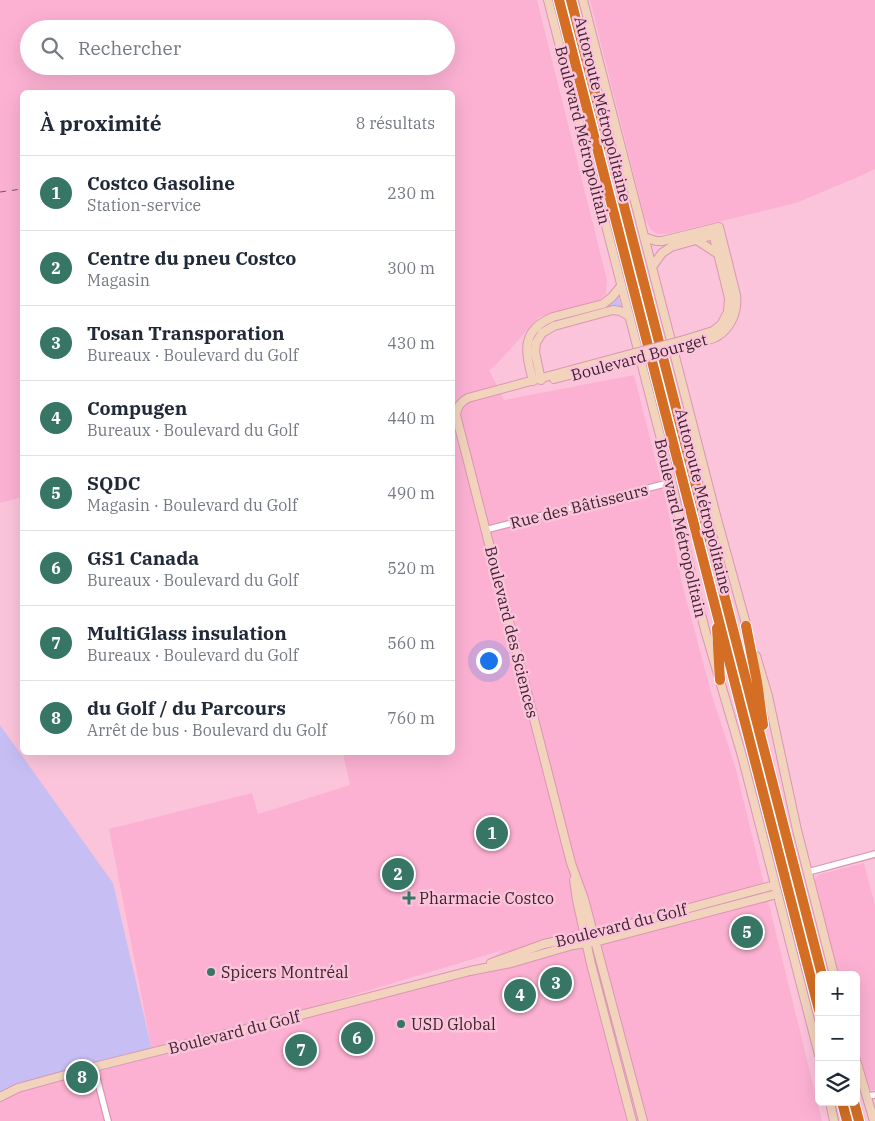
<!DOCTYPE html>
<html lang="fr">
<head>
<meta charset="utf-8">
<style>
  :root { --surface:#fff; --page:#f2f2f3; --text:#1f2937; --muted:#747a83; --line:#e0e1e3; --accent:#377664 }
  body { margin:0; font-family:"IBM Plex Serif",serif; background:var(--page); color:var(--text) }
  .controls { position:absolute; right:15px; bottom:15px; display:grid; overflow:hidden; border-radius:8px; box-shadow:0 5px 20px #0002 }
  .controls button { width:45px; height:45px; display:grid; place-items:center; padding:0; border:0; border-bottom:1px solid var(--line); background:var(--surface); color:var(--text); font:25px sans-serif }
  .you { position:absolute; left:488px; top:660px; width:18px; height:18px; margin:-12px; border:4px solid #fff; border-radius:50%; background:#1a73e8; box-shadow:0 0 0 8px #1a73e833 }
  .badge { display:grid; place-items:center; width:32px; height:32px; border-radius:50%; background:var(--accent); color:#fff; font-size:16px; font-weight:700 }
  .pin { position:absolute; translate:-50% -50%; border:2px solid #fff; box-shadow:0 1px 5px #0006 }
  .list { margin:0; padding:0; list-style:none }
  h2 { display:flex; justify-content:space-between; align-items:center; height:65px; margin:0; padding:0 20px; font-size:21px }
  h2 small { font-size:16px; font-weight:400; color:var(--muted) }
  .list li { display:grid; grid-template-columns:32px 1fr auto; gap:15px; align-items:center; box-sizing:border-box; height:75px; padding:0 20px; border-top:1px solid var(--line) }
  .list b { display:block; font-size:19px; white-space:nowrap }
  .list p { margin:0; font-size:16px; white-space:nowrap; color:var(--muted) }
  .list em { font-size:16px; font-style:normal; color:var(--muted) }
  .icon { flex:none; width:28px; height:28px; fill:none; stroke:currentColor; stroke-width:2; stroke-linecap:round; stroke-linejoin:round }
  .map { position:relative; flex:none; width:875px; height:1121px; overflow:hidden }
  .search { position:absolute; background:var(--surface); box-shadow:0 5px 20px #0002; left:20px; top:20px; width:435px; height:55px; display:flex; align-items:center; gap:12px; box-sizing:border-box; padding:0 18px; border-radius:28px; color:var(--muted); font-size:19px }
  .panel { position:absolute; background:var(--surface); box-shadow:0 5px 20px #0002; left:20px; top:90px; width:435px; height:665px; border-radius:8px }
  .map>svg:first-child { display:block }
  .built { fill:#fcb1d2; fill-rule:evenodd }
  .green { fill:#c7bff4 }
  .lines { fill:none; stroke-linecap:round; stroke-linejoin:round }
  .street-casing { stroke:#d897b3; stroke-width:8 }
  .secondary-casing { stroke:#d897b3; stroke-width:10 }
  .highway-casing { stroke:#fff; stroke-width:12 }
  .street { stroke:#fff; stroke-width:5.5 }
  .secondary { stroke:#f2d4bd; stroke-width:8 }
  .highway { stroke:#d36e24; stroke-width:10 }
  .rail { stroke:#755362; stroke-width:1; stroke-dasharray:6 6; stroke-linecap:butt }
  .secondary-bridge-casing { stroke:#d897b3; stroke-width:10; stroke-linecap:butt }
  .secondary-bridge { stroke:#f2d4bd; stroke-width:8 }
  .poi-dot { fill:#377664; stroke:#fbc4db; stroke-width:2 }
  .labels { text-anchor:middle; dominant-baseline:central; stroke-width:5; stroke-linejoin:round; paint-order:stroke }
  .street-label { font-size:16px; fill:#3c232e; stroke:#fbc4db }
  .poi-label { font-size:16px; fill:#3c232e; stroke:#fbc4db; text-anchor:start }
</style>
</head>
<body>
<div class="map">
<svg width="875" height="1121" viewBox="0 0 875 1121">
  <rect width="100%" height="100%" fill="#fbc4db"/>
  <!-- built -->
  <path class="built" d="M 0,0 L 537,0 L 607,280 L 606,294 L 599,300 L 539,317 L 494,367 L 489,370 L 504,400 L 634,375 L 668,509 L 682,583 L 712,696 L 735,766 L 822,1121 L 0,1121 L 0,1091 L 152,1050 L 109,829 L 252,793 L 258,814 L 350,785 L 343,753 L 452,752 L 452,92 L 22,92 L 22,497 L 0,503 ZM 29,29 L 446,29 L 446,66 L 29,66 ZM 503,950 L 486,963 L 327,1004 L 327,1003 Z
    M 590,0 L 875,0 L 875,169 L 858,177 L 796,203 L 667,234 L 657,234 L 651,230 L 645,219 Z
    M 864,863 L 875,905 L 875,1090 L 872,1090 L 870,1089 L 856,1043 L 856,975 L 838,975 L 815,880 L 816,877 L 820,874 Z"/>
  <!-- green -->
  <path class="green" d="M 618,296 L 622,308 L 611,307 L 552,323 L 545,326 L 541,329 L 532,346 L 532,354 L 535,371 L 534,371 C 533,366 531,361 531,356 C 527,311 580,321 606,306 C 611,304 614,300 618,296 Z
    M 0,725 L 113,883 L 152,1050 L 0,1097 Z"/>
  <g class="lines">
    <!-- street casing -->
    <g class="street-casing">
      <path id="street" d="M 485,530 L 672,482
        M 808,872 L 875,854
        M 94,1067 L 108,1121
        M 867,1096 L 875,1095"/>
    </g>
    <!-- secondary casing -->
    <g class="secondary-casing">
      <path id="secondary" d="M 548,0 L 672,482 L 690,569 L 705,630 L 742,756 L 819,1055
        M 583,0 L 717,519 L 748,631
        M 644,237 L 656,241 L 662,241 L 719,227 L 736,295 C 738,311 731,329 716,337 C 707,341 695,343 685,346
        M 695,239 L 718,254
        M 652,267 L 662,253 L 671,247 L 717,234
        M 684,340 L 713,331 L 721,325 L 728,312 L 729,298 L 712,229
        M 627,355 L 468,398 C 460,402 457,407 456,415 L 571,863 L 584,899 L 643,1121
        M 554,379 L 628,360
        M 541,380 L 535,352 L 536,343 L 542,333 L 554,326 L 613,310 L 620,311 L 629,316
        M 533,381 C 526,353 519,331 553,317 L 603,304 L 612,297 L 621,286
        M 756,656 L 768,696 L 797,830 L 834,975
        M 574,880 L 577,900 L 591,964 L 632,1121
        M 491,963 L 544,944 L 604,931 L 775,885
        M 856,1060 L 874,1121
        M 0,1097 L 18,1088 L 94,1067 L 262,1025 L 470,971 L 511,963 L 573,945 L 595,942 L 777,894
        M 830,1102 L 834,1121"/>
    </g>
    <!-- highway casing -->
    <g class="highway-casing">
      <path id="highway" d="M 559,0 L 819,1010
        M 571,0 L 822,975
        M 746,626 L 757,682 L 763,725
        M 717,628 L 720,680
        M 842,1102 L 847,1121
        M 854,1102 L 859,1121"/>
    </g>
    <!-- street -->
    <use href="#street" class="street"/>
    <!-- secondary -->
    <use href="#secondary" class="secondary"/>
    <!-- highway -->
    <use href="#highway" class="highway"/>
    <!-- rail -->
    <path class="rail" d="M 0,192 L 22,189"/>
    <!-- secondary-bridge casing -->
    <g class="secondary-bridge-casing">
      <path id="secondary-bridge" d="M 627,355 L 684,340
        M 628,360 L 685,346"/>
    </g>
    <!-- secondary-bridge -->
    <use href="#secondary-bridge" class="secondary-bridge"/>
  </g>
  <!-- markers -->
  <g class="poi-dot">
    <path d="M406.5 890.5h5v5h5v5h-5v5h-5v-5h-5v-5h5z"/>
    <circle cx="211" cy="972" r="5"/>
    <circle cx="401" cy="1024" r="5"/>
  </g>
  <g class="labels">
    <!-- street labels -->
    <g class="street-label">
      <text transform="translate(603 109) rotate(76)">Autoroute Métropolitaine</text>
      <text transform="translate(583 135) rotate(76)">Boulevard Métropolitain</text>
      <text transform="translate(639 357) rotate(-15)">Boulevard Bourget</text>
      <text transform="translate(704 501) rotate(76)">Autoroute Métropolitaine</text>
      <text transform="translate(579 506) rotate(-14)">Rue des Bâtisseurs</text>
      <text transform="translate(681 528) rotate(77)">Boulevard Métropolitain</text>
      <text transform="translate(512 632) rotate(76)">Boulevard des Sciences</text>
      <text transform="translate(621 925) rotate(-14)">Boulevard du Golf</text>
      <text transform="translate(234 1032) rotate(-14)">Boulevard du Golf</text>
    </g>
    <!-- poi labels -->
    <g class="poi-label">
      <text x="419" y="898">Pharmacie Costco</text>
      <text x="221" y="972">Spicers Montréal</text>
      <text x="411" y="1024">USD Global</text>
    </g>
  </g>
</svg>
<div class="controls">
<button>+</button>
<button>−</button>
<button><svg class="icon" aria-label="layers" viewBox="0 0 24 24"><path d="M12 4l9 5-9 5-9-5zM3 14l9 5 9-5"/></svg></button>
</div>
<div class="you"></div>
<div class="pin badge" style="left:492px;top:833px">1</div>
<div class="pin badge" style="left:398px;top:874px">2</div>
<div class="pin badge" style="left:556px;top:983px">3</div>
<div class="pin badge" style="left:520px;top:995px">4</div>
<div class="pin badge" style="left:747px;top:932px">5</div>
<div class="pin badge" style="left:357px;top:1038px">6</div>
<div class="pin badge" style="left:301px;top:1050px">7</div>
<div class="pin badge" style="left:82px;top:1077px">8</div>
<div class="search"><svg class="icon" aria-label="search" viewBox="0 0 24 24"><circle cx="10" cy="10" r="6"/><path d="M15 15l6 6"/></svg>Rechercher</div>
<section class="panel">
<h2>À proximité<small>8 résultats</small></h2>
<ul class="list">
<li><span class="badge">1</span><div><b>Costco Gasoline</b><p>Station-service</p></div><em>230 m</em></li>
<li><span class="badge">2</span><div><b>Centre du pneu Costco</b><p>Magasin</p></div><em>300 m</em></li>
<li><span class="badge">3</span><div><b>Tosan Transporation</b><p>Bureaux · Boulevard du Golf</p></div><em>430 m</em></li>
<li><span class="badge">4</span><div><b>Compugen</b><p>Bureaux · Boulevard du Golf</p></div><em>440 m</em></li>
<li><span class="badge">5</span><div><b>SQDC</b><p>Magasin · Boulevard du Golf</p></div><em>490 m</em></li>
<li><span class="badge">6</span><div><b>GS1 Canada</b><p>Bureaux · Boulevard du Golf</p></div><em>520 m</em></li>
<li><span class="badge">7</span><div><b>MultiGlass insulation</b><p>Bureaux · Boulevard du Golf</p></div><em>560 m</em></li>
<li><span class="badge">8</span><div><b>du Golf / du Parcours</b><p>Arrêt de bus · Boulevard du Golf</p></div><em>760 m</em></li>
</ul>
</section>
</div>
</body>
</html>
